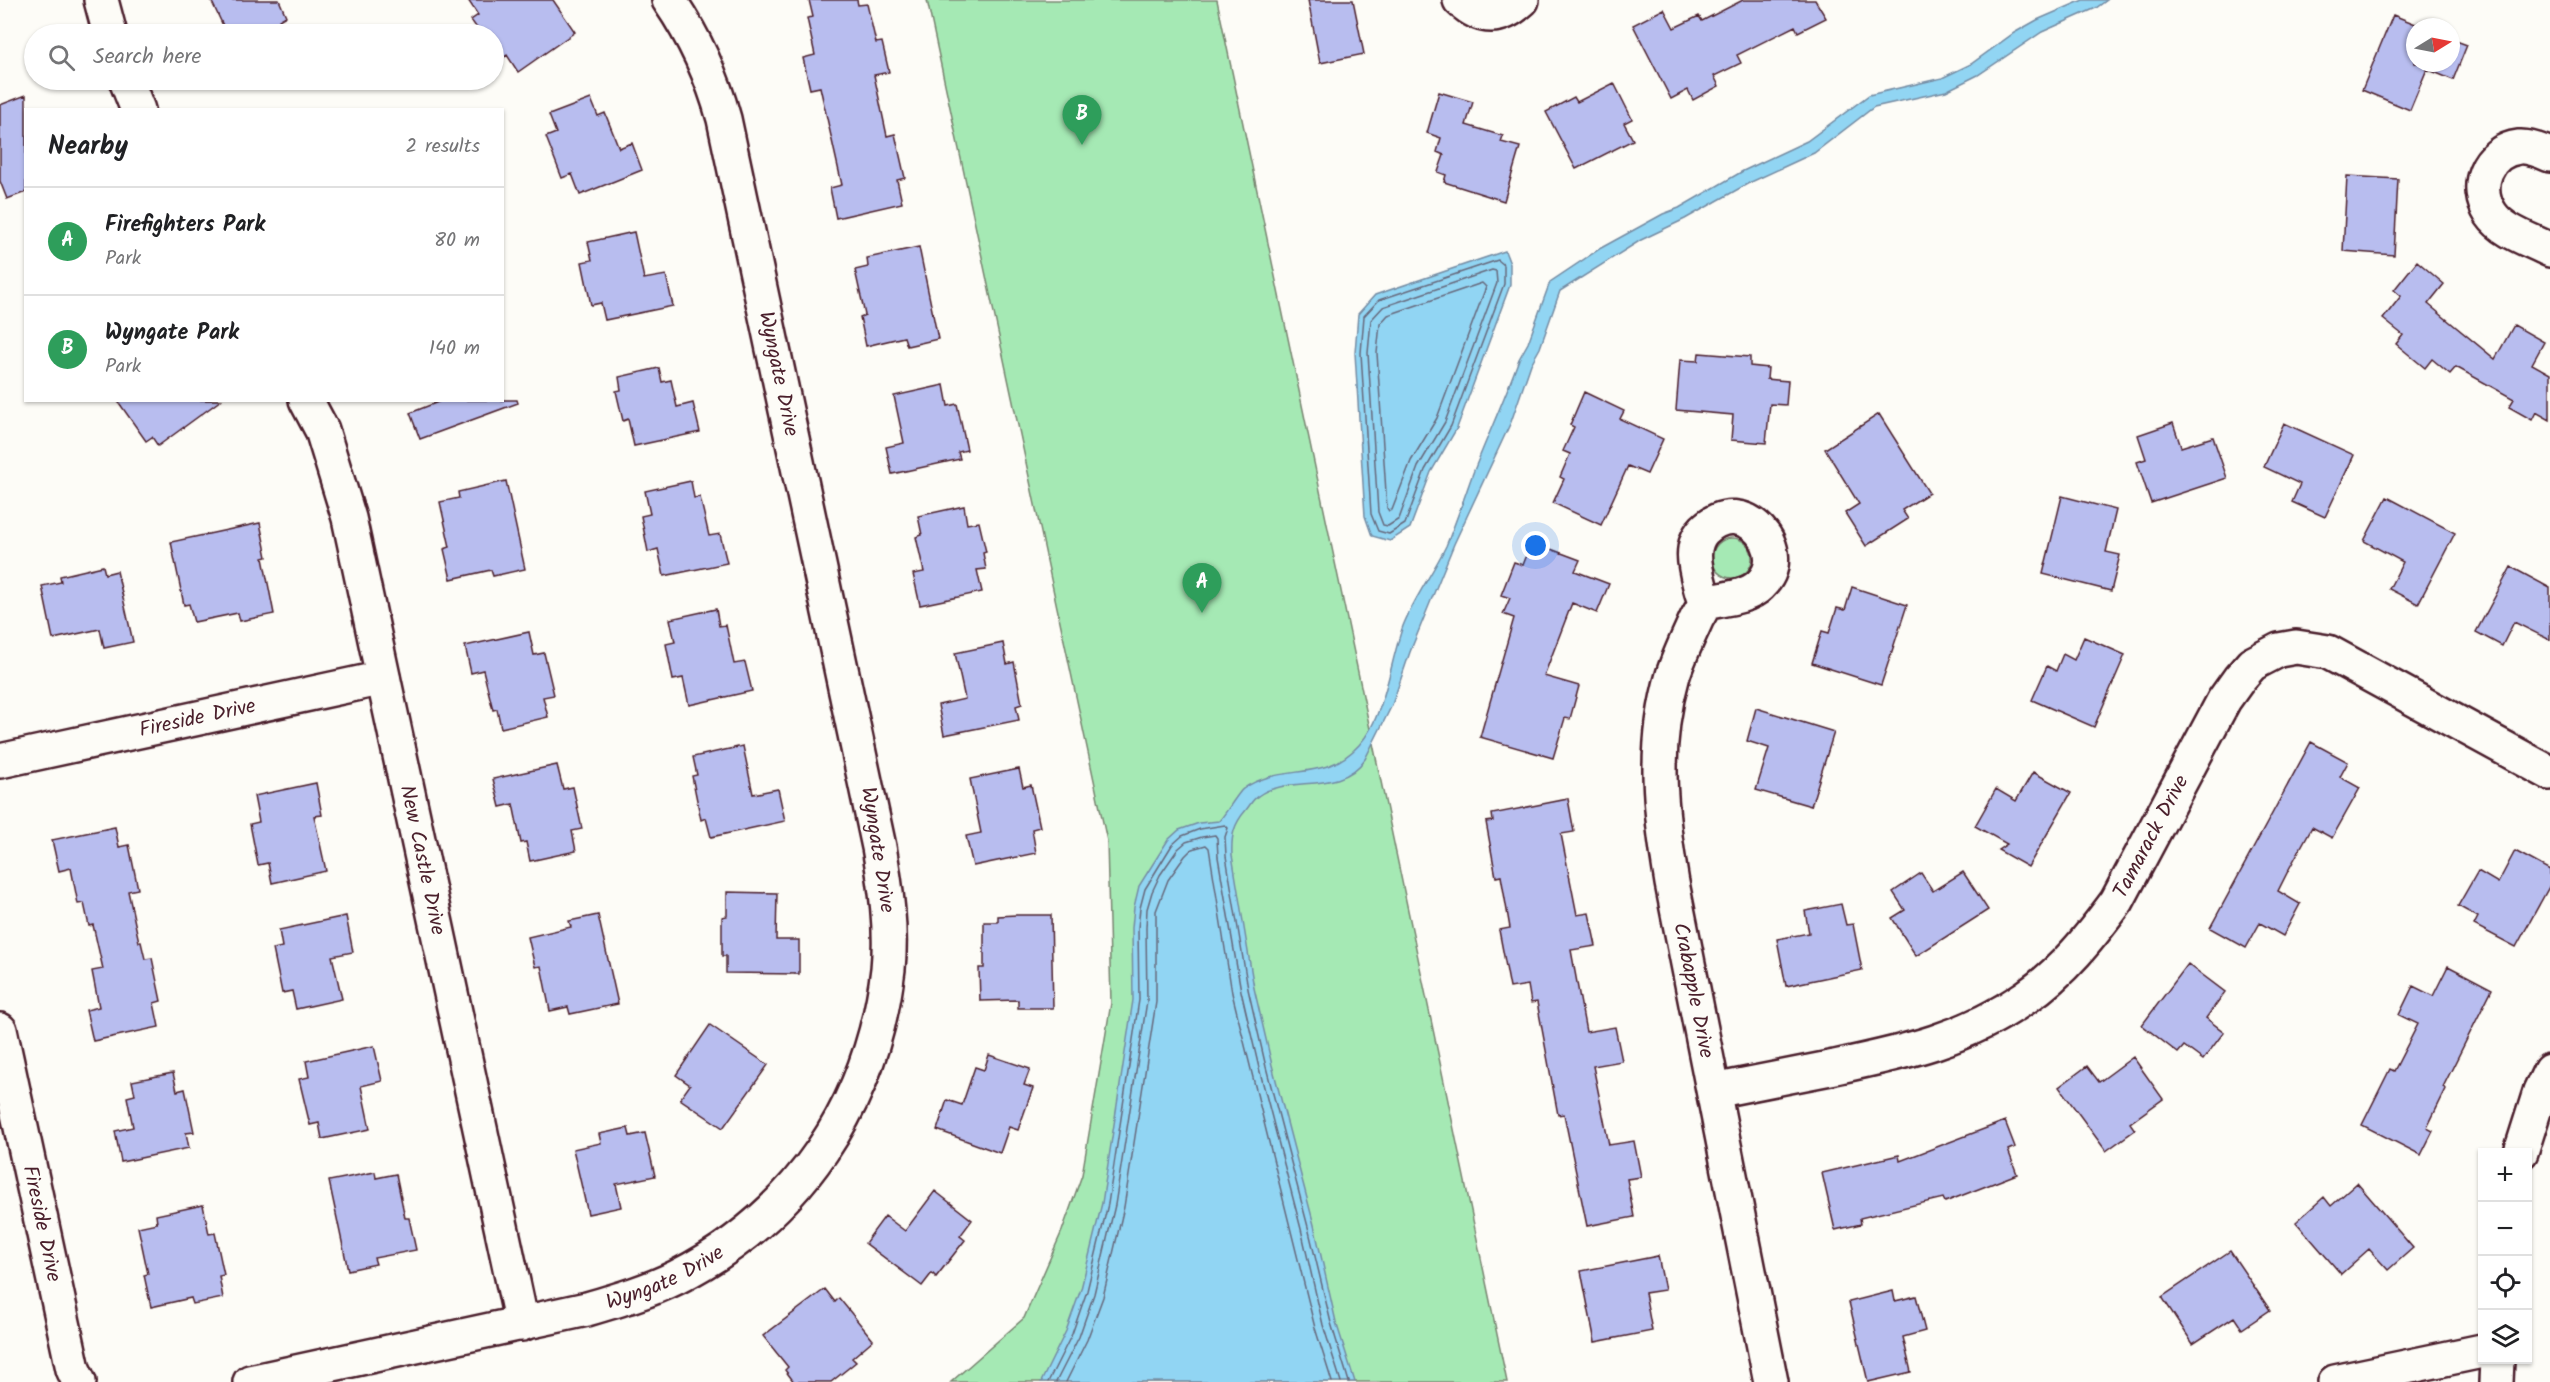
<!DOCTYPE html>
<html lang="en">
<head>
<meta charset="utf-8">
<style>
  :root { --surface:#fff; --page:#f6f6f6; --text:#202124; --muted:#757577; --line:#e0e0e0; --accent:#c8321e }
  body { margin:0; font-family:Kalam,sans-serif; background:var(--page); color:var(--text) }
  .controls { position:absolute; right:18px; bottom:18px; display:grid; overflow:hidden; border-radius:0px; box-shadow:0 2px 4px #0004 }
  .controls button { width:54px; height:54px; display:grid; place-items:center; padding:0; border:0; border-bottom:2px solid var(--line); background:var(--surface); color:var(--text); font:30px sans-serif }
  .compass { position:absolute; left:2406px; top:18px; width:54px; height:54px; border-radius:50%; background:var(--surface); box-shadow:0 2px 4px #0004; rotate:80deg }
  .you { position:absolute; left:1536px; top:546px; width:21px; height:21px; margin:-15px; border:4px solid #fff; border-radius:50%; background:#1a73e8; box-shadow:0 0 0 9px #1a73e833 }
  .badge { display:grid; place-items:center; width:39px; height:39px; border-radius:50%; background:var(--accent); color:#fff; font-size:20px; font-weight:700 }
  .pin { position:absolute; translate:-50% -50px; filter:drop-shadow(0 2px 3px #0008) }
  .pin::after { content:''; position:absolute; top:32px; width:21px; height:18px; background:inherit; clip-path:polygon(0 0,100% 0,50% 100%) }
  .list { margin:0; padding:0; list-style:none }
  h2 { display:flex; justify-content:space-between; align-items:center; height:78px; margin:0; padding:0 24px; font-size:26px }
  h2 small { font-size:20px; font-weight:400; color:var(--muted) }
  .list li { display:grid; grid-template-columns:39px 1fr auto; gap:18px; align-items:center; box-sizing:border-box; height:108px; padding:0 24px; border-top:2px solid var(--line) }
  .list b { display:block; font-size:22px; white-space:nowrap }
  .list p { margin:0; font-size:20px; white-space:nowrap; color:var(--muted) }
  .list em { font-size:20px; font-style:normal; color:var(--muted) }
  .icon { flex:none; width:33px; height:33px; fill:none; stroke:currentColor; stroke-width:2; stroke-linecap:round; stroke-linejoin:round }
  .map { position:relative; flex:none; width:2550px; height:1382px; overflow:hidden }
  .search { position:absolute; background:var(--surface); box-shadow:0 2px 4px #0004; left:24px; top:24px; width:480px; height:66px; display:flex; align-items:center; gap:15px; box-sizing:border-box; padding:0 21px; border-radius:33px; color:var(--muted); font-size:22px }
  .panel { position:absolute; background:var(--surface); box-shadow:0 2px 4px #0004; left:24px; top:108px; width:480px; height:294px; border-radius:0px }
  .map>svg:first-child { display:block }
  .green { fill:#a5e9b4; stroke:#788470; stroke-width:1.5 }
  .water { fill:#91d5f3; stroke:#758ca3; stroke-width:1.5 }
  .lines { fill:none; stroke-linecap:round; stroke-linejoin:round }
  .shore { stroke:#66687b; stroke-width:1.5 }
  .building { fill:#b8bdef; stroke:#4a1f2b; stroke-width:1.5 }
  .minor-casing { stroke:#4a1f2b; stroke-width:38 }
  .minor { stroke:#fdfcf7; stroke-width:33 }
  .labels { text-anchor:middle; dominant-baseline:central; stroke-width:4.5; stroke-linejoin:round; paint-order:stroke }
  .street-label { font-size:21px; fill:#4a1f2b; stroke:#fdfcf7 }
</style>
</head>
<body>
<div class="map">
<svg width="2550" height="1382" viewBox="0 0 2550 1382">
  <rect width="100%" height="100%" fill="#fdfcf7"/>
  <filter id="ink" filterUnits="userSpaceOnUse"><feTurbulence type="fractalNoise" baseFrequency=".0167" numOctaves="2"/><feDisplacementMap in="SourceGraphic" scale="12" xChannelSelector="R" yChannelSelector="G"/><feConvolveMatrix kernelMatrix="1 2 1 2 8 2 1 2 1" color-interpolation-filters="sRGB"/></filter>
  <g filter="url(#ink)">
    <!-- green -->
    <path class="green" d="M 927,0 L 1217,0 L 1507,1382 L 951,1382 L 1024,1318 L 1062,1231 L 1082,1175 L 1111,1003 L 1107,841 Z
      M1712 558a20 20 0 1 1 40 0a20 20 0 1 1-40 0Z"/>
    <!-- water -->
    <path class="water" d="M 2083,0 L 2107,0 L 2096,8 L 2042,32 L 1978,75 L 1946,91 L 1874,107 L 1814,153 L 1749,183 L 1685,219 L 1641,240 L 1560,291 L 1540,348 L 1531,364 L 1511,422 L 1454,544 L 1410,652 L 1392,705 L 1365,759 C 1340,796 1288,774 1258,796 C 1253,799 1250,805 1246,810 C 1234,824 1231,835 1232,855 L 1254,988 L 1272,1065 L 1314,1225 L 1336,1322 L 1355,1382 L 1041,1382 L 1066,1331 L 1081,1289 L 1102,1203 L 1133,1000 L 1132,928 L 1134,907 L 1139,886 L 1168,840 L 1179,830 L 1199,823 L 1219,821 C 1225,815 1239,791 1243,789 C 1281,762 1324,784 1359,745 C 1385,717 1390,662 1403,626 C 1414,598 1433,573 1446,546 C 1456,522 1464,498 1473,473 C 1488,435 1505,398 1519,359 L 1528,343 L 1550,282 L 1601,248 L 1663,214 L 1679,208 L 1743,171 L 1807,141 L 1869,95 L 1942,78 L 1971,64 L 2014,33 L 2037,20 Z
      M 1505,251 L 1510,264 L 1510,285 L 1457,428 L 1431,472 L 1410,528 L 1390,541 L 1372,536 L 1365,516 L 1355,353 L 1358,314 L 1375,295 Z"/>
    <g class="lines">
      <!-- shore -->
      <path class="shore" d="M 1498,260 L 1504,265 L 1504,284 L 1451,426 L 1425,470 L 1405,524 L 1389,534 L 1378,531 L 1371,514 L 1361,353 L 1364,316 L 1379,300 Z
        M 1492,270 L 1496,271 L 1497,283 L 1445,422 L 1418,467 L 1399,519 L 1388,526 L 1383,525 L 1378,512 L 1368,353 L 1371,320 L 1383,307 Z
        M 1482,283 L 1486,287 L 1437,418 L 1411,461 L 1392,510 L 1389,511 L 1387,508 L 1377,353 L 1380,324 L 1388,315 Z
        M 1048,1382 L 1072,1334 L 1087,1291 L 1108,1204 L 1139,1000 L 1138,928 L 1140,908 L 1145,889 L 1172,845 L 1182,836 L 1200,829 L 1225,825 L 1228,828 L 1225,837 L 1226,856 L 1248,989 L 1266,1067 L 1308,1227 L 1331,1323 L 1349,1382
        M 1056,1382 L 1079,1337 L 1094,1294 L 1115,1205 L 1147,1001 L 1146,928 L 1147,909 L 1152,892 L 1160,875 L 1178,849 L 1186,842 L 1202,837 L 1215,835 L 1217,838 L 1218,857 L 1241,991 L 1259,1068 L 1301,1229 L 1323,1325 L 1341,1382
        M 1066,1382 L 1087,1340 L 1103,1297 L 1124,1207 L 1156,1002 L 1156,911 L 1168,880 L 1185,856 L 1192,849 L 1206,845 L 1209,848 L 1232,993 L 1315,1328 L 1332,1382"/>
    </g>
    <!-- building -->
    <path class="building" d="M 211,0 L 279,0 L 286,16 L 279,20 L 286,34 L 227,34 Z
      M 468,0 L 553,0 L 575,32 L 518,72 L 507,55 L 494,65 L 494,34 L 481,34 L 471,20 L 478,15 Z
      M 809,0 L 857,0 L 858,5 L 867,4 L 876,43 L 882,42 L 889,72 L 874,75 L 887,136 L 895,134 L 905,178 L 897,180 L 902,203 L 836,218 L 830,188 L 842,185 L 820,87 L 810,89 L 803,58 L 815,55 L 807,18 L 813,17 Z
      M 1308,0 L 1353,0 L 1364,54 L 1320,63 Z
      M 1743,0 L 1815,0 L 1826,18 L 1798,32 L 1795,26 L 1737,55 L 1741,63 L 1714,76 L 1719,86 L 1693,100 L 1688,90 L 1671,99 L 1633,25 L 1664,9 L 1674,28 L 1699,16 L 1702,21 Z
      M 2393,15 L 2423,27 L 2415,27 L 2415,63 L 2451,63 L 2451,39 L 2467,45 L 2453,80 L 2427,69 L 2410,110 L 2362,90 Z
      M 1614,83 L 1632,119 L 1624,123 L 1633,140 L 1576,169 L 1546,112 L 1574,97 L 1577,102 Z
      M 1439,92 L 1473,102 L 1466,125 L 1503,136 L 1501,142 L 1520,147 L 1504,201 L 1444,182 L 1446,175 L 1438,172 L 1444,155 L 1437,152 L 1441,138 L 1427,133 Z
      M 26,95 L 26,192 L 7,199 L 0,181 L 0,105 Z
      M 591,99 L 598,116 L 605,113 L 619,148 L 632,143 L 642,170 L 580,195 L 572,174 L 562,178 L 546,137 L 556,133 L 549,115 Z
      M 2347,176 L 2398,179 L 2394,255 L 2343,251 Z
      M 634,232 L 644,279 L 666,275 L 673,306 L 605,320 L 601,303 L 591,305 L 582,262 L 592,260 L 588,242 Z
      M 919,247 L 938,339 L 907,346 L 904,337 L 866,346 L 860,317 L 865,315 L 855,270 L 868,267 L 867,258 Z
      M 2417,261 L 2444,284 L 2428,304 L 2495,359 L 2514,325 L 2544,342 L 2532,364 L 2550,374 L 2550,420 L 2536,412 L 2532,420 L 2509,407 L 2514,399 L 2456,367 L 2450,374 L 2432,359 L 2425,368 L 2396,344 L 2403,335 L 2383,319 L 2401,296 L 2394,290 Z
      M 1699,353 L 1750,357 L 1750,366 L 1768,368 L 1767,379 L 1788,381 L 1786,405 L 1770,404 L 1766,443 L 1731,440 L 1733,415 L 1676,410 L 1680,360 L 1698,361 Z
      M 659,368 L 662,382 L 671,380 L 677,407 L 693,403 L 700,432 L 634,446 L 628,419 L 623,421 L 616,391 L 621,390 L 619,377 Z
      M 944,385 L 948,406 L 957,404 L 967,450 L 958,452 L 960,459 L 892,474 L 886,447 L 904,443 L 894,396 Z
      M 1584,392 L 1624,411 L 1620,419 L 1663,439 L 1647,474 L 1628,466 L 1601,525 L 1553,503 L 1564,479 L 1560,477 L 1570,454 L 1563,451 L 1574,427 L 1570,425 Z
      M 117,400 L 221,400 L 158,446 L 152,437 L 146,441 Z
      M 443,400 L 517,400 L 518,403 L 420,439 L 410,413 Z
      M 1879,414 L 1929,493 L 1902,510 L 1908,519 L 1866,546 L 1845,513 L 1859,504 L 1825,449 Z
      M 2173,423 L 2181,447 L 2213,437 L 2227,478 L 2151,503 L 2137,462 L 2146,459 L 2138,435 Z
      M 2284,423 L 2354,455 L 2325,517 L 2292,502 L 2300,484 L 2264,467 Z
      M 506,481 L 525,569 L 493,576 L 491,570 L 451,579 L 444,549 L 450,547 L 440,502 L 459,498 L 458,492 Z
      M 691,481 L 694,498 L 700,497 L 709,536 L 720,534 L 727,563 L 664,576 L 658,549 L 648,552 L 641,516 L 650,514 L 645,491 Z
      M 2062,496 L 2116,510 L 2106,552 L 2120,555 L 2111,591 L 2043,574 Z
      M 2387,497 L 2455,533 L 2418,604 L 2389,589 L 2403,562 L 2364,541 Z
      M 964,506 L 967,524 L 979,522 L 986,552 L 983,553 L 986,569 L 977,570 L 982,592 L 920,605 L 913,574 L 924,572 L 916,537 L 922,535 L 918,516 Z
      M 260,523 L 267,557 L 263,558 L 274,614 L 240,621 L 238,613 L 194,622 L 189,604 L 184,605 L 171,542 Z
      M 1532,542 L 1580,560 L 1575,571 L 1609,584 L 1597,613 L 1572,603 L 1544,676 L 1579,686 L 1570,719 L 1565,718 L 1553,758 L 1480,737 L 1514,618 L 1503,614 L 1510,598 L 1501,595 L 1514,562 L 1523,565 Z
      M 103,566 L 105,574 L 117,571 L 133,642 L 104,648 L 100,629 L 53,639 L 42,586 L 61,582 L 60,576 Z
      M 2511,567 L 2550,588 L 2550,640 L 2514,622 L 2502,646 L 2476,632 Z
      M 1852,587 L 1907,605 L 1881,685 L 1812,663 L 1822,631 L 1829,633 L 1837,608 L 1845,610 Z
      M 716,609 L 719,626 L 726,625 L 734,664 L 745,662 L 752,691 L 689,705 L 683,678 L 673,680 L 666,644 L 675,642 L 670,619 Z
      M 529,632 L 534,655 L 544,653 L 554,695 L 543,697 L 548,717 L 501,728 L 497,709 L 493,710 L 483,670 L 471,673 L 465,646 Z
      M 2084,637 L 2125,655 L 2094,727 L 2032,700 L 2047,666 L 2056,671 L 2063,654 L 2074,660 Z
      M 1003,643 L 1007,664 L 1014,662 L 1022,704 L 1016,706 L 1019,720 L 944,735 L 938,705 L 965,699 L 955,653 Z
      M 1756,708 L 1834,732 L 1811,806 L 1756,790 L 1769,748 L 1747,741 Z
      M 2311,742 L 2348,762 L 2340,777 L 2360,788 L 2332,838 L 2312,827 L 2289,869 L 2278,891 L 2300,904 L 2283,936 L 2260,923 L 2246,948 L 2210,928 Z
      M 743,746 L 753,794 L 778,789 L 785,821 L 711,837 L 706,818 L 701,820 L 692,776 L 697,775 L 693,757 Z
      M 557,765 L 563,789 L 573,787 L 582,829 L 572,831 L 576,851 L 530,861 L 526,842 L 521,843 L 513,804 L 500,807 L 493,779 Z
      M 1019,769 L 1023,787 L 1031,785 L 1040,827 L 1032,829 L 1036,853 L 973,866 L 966,836 L 981,833 L 970,779 Z
      M 2033,772 L 2071,793 L 2028,867 L 1998,850 L 2007,844 L 1975,826 L 1996,789 L 2016,801 Z
      M 316,783 L 322,815 L 314,816 L 326,871 L 272,883 L 268,863 L 258,865 L 250,824 L 259,822 L 254,796 Z
      M 1568,799 L 1574,832 L 1561,834 L 1577,915 L 1589,913 L 1596,946 L 1571,950 L 1586,1032 L 1615,1027 L 1622,1061 L 1593,1066 L 1609,1145 L 1634,1141 L 1641,1177 L 1627,1179 L 1634,1217 L 1587,1226 L 1564,1114 L 1558,1115 L 1537,1002 L 1531,1003 L 1528,985 L 1510,988 L 1499,930 L 1510,928 L 1501,876 L 1496,877 L 1486,822 L 1493,821 L 1492,814 Z
      M 115,827 L 119,847 L 129,845 L 138,889 L 128,891 L 139,942 L 141,942 L 145,959 L 152,958 L 161,1001 L 154,1003 L 159,1027 L 93,1041 L 86,1010 L 99,1007 L 92,971 L 103,969 L 93,925 L 89,926 L 84,903 L 78,904 L 71,868 L 59,871 L 52,840 Z
      M 2515,851 L 2550,870 L 2550,885 L 2516,947 L 2474,925 L 2478,917 L 2458,906 L 2478,871 L 2498,883 Z
      M 1963,872 L 1988,910 L 1916,956 L 1892,918 L 1905,910 L 1893,892 L 1921,873 L 1933,891 Z
      M 727,892 L 777,893 L 776,940 L 799,940 L 799,974 L 726,973 L 726,956 L 722,956 L 722,917 L 727,916 Z
      M 1841,904 L 1846,925 L 1853,924 L 1862,970 L 1786,986 L 1777,939 L 1809,933 L 1805,911 Z
      M 598,915 L 618,1004 L 570,1014 L 568,1007 L 550,1011 L 541,966 L 535,967 L 528,937 L 571,927 L 569,921 Z
      M 1016,915 L 1051,915 L 1053,1008 L 1018,1008 L 1018,1000 L 980,1001 L 979,968 L 984,968 L 984,922 L 998,922 L 998,916 Z
      M 346,916 L 353,952 L 332,956 L 342,999 L 296,1009 L 292,991 L 282,993 L 273,949 L 282,947 L 279,930 Z
      M 2188,964 L 2225,992 L 2206,1018 L 2224,1032 L 2203,1060 L 2184,1046 L 2178,1053 L 2142,1025 Z
      M 2448,966 L 2492,989 L 2443,1087 L 2446,1089 L 2427,1128 L 2433,1131 L 2421,1155 L 2362,1125 L 2390,1069 L 2394,1071 L 2418,1024 L 2399,1015 L 2413,986 L 2433,996 Z
      M 710,1025 L 768,1065 L 723,1128 L 680,1099 L 690,1085 L 676,1075 Z
      M 374,1046 L 382,1081 L 361,1086 L 370,1129 L 322,1139 L 319,1123 L 310,1125 L 299,1079 L 309,1077 L 306,1061 Z
      M 989,1055 L 1030,1069 L 1024,1085 L 1033,1088 L 1018,1130 L 1009,1127 L 1000,1153 L 937,1130 L 947,1100 L 962,1105 L 975,1067 L 984,1070 Z
      M 2133,1057 L 2163,1099 L 2130,1123 L 2135,1130 L 2106,1151 L 2059,1087 L 2087,1066 L 2099,1082 Z
      M 173,1073 L 177,1091 L 185,1089 L 194,1132 L 186,1133 L 189,1148 L 121,1162 L 115,1131 L 133,1127 L 127,1097 L 135,1095 L 132,1081 Z
      M 2005,1121 L 2015,1147 L 2008,1150 L 2017,1174 L 1945,1202 L 1943,1198 L 1860,1218 L 1861,1224 L 1835,1230 L 1822,1173 L 1899,1155 L 1900,1161 Z
      M 628,1128 L 630,1136 L 645,1133 L 655,1176 L 616,1184 L 621,1207 L 588,1214 L 573,1149 L 601,1143 L 599,1134 Z
      M 375,1172 L 376,1178 L 396,1174 L 405,1218 L 409,1218 L 416,1250 L 374,1258 L 376,1264 L 348,1270 L 329,1181 Z
      M 2357,1183 L 2413,1248 L 2388,1270 L 2369,1249 L 2341,1274 L 2296,1222 L 2324,1197 L 2331,1206 Z
      M 935,1191 L 972,1220 L 960,1236 L 965,1240 L 936,1277 L 932,1273 L 922,1286 L 865,1243 L 885,1216 L 905,1231 Z
      M 203,1205 L 209,1234 L 215,1233 L 224,1275 L 219,1276 L 223,1298 L 193,1304 L 191,1298 L 151,1307 L 144,1275 L 148,1274 L 138,1227 L 157,1223 L 156,1215 Z
      M 2230,1251 L 2270,1310 L 2242,1329 L 2234,1317 L 2193,1344 L 2162,1297 Z
      M 1658,1256 L 1665,1290 L 1645,1293 L 1652,1331 L 1595,1342 L 1581,1271 Z
      M 825,1289 L 835,1302 L 839,1298 L 873,1340 L 852,1358 L 856,1362 L 831,1382 L 794,1382 L 785,1370 L 788,1367 L 763,1336 Z
      M 1893,1291 L 1895,1301 L 1916,1296 L 1925,1331 L 1903,1337 L 1911,1372 L 1868,1382 L 1849,1302 Z"/>
    <g class="lines">
      <!-- minor casing -->
      <g class="minor-casing">
        <g id="minor">
          <path d="M 101,0 L 110,34"/>
          <path d="M 1460,0 C 1481,20 1501,20 1522,0"/>
          <path d="M 126,80 L 138,110"/>
          <path d="M 2550,155 C 2541,151 2529,146 2519,147 C 2486,151 2473,187 2491,214 C 2503,232 2531,240 2550,250"/>
          <path id="s1" d="M 306,400 L 322,430 L 349,518 L 522,1324"/>
          <path id="s2" d="M 1704,603 C 1721,599 1747,598 1760,585 C 1795,552 1743,491 1704,530 C 1688,547 1696,570 1701,590 C 1702,594 1705,600 1704,604 C 1703,609 1698,615 1696,620 C 1688,638 1679,656 1673,675 C 1652,747 1660,811 1672,883 L 1771,1382"/>
          <path id="s3" d="M 0,761 L 383,678"/>
          <path id="s4" d="M 0,1030 L 73,1369 L 79,1382"/>
          <path id="s5" d="M 1714,1091 C 1755,1083 1795,1075 1835,1067 C 1906,1052 1966,1039 2026,997 C 2063,972 2091,936 2117,901 L 2224,700 L 2239,679 L 2252,664 L 2279,650 L 2296,647 L 2328,652 L 2550,773"/>
          <path d="M 2521,1152 L 2540,1092 L 2550,1071"/>
          <path id="s6" d="M 250,1382 L 587,1309 C 618,1300 649,1291 677,1277 C 799,1215 872,1104 888,969 C 892,928 886,887 879,847 L 724,119 C 712,75 695,38 669,0"/>
          <path d="M 2335,1382 L 2482,1351"/>
          <path d="M 2496,1382 L 2497,1360"/>
        </g>
      </g>
      <!-- minor -->
      <use href="#minor" class="minor"/>
    </g>
  </g>
  <g class="labels">
    <!-- street labels -->
    <g class="street-label">
      <text transform="translate(778 374) rotate(78)">Wyngate Drive</text>
      <text stroke="none"><textPath href="#s3" startOffset="202">Fireside Drive</textPath></text>
      <text stroke="none"><textPath href="#s5" startOffset="534">Tamarack Drive</textPath></text>
      <text transform="translate(877 850) rotate(81)">Wyngate Drive</text>
      <text stroke="none"><textPath href="#s1" startOffset="476">New Castle Drive</textPath></text>
      <text stroke="none"><textPath href="#s2" startOffset="658">Crabapple Drive</textPath></text>
      <text stroke="none"><textPath href="#s4" startOffset="198">Fireside Drive</textPath></text>
      <text stroke="none"><textPath href="#s6" startOffset="429">Wyngate Drive</textPath></text>
    </g>
  </g>
</svg>
<div class="controls">
<button>+</button>
<button>−</button>
<button><svg class="icon" aria-label="locate" viewBox="0 0 24 24"><circle cx="12" cy="12" r="6"/><path d="M12 2v4M12 18v4M2 12h4M18 12h4"/></svg></button>
<button><svg class="icon" aria-label="layers" viewBox="0 0 24 24"><path d="M12 4l9 5-9 5-9-5zM3 14l9 5 9-5"/></svg></button>
</div>
<svg class="compass" viewBox="-18 -18 36 36"><path d="M0-13l5 13h-10z" fill="#e53935"/><path d="M0 13l5-13h-10z" fill="#757577"/></svg>
<div class="you"></div>
<div class="pin badge" style="left:1202px;top:613px;background:#2e9e5b">A</div>
<div class="pin badge" style="left:1082px;top:145px;background:#2e9e5b">B</div>
<div class="search"><svg class="icon" aria-label="search" viewBox="0 0 24 24"><circle cx="10" cy="10" r="6"/><path d="M15 15l6 6"/></svg>Search here</div>
<section class="panel">
<h2>Nearby<small>2 results</small></h2>
<ul class="list">
<li><span class="badge" style="background:#2e9e5b">A</span><div><b>Firefighters Park</b><p>Park</p></div><em>80 m</em></li>
<li><span class="badge" style="background:#2e9e5b">B</span><div><b>Wyngate Park</b><p>Park</p></div><em>140 m</em></li>
</ul>
</section>
</div>
</body>
</html>
